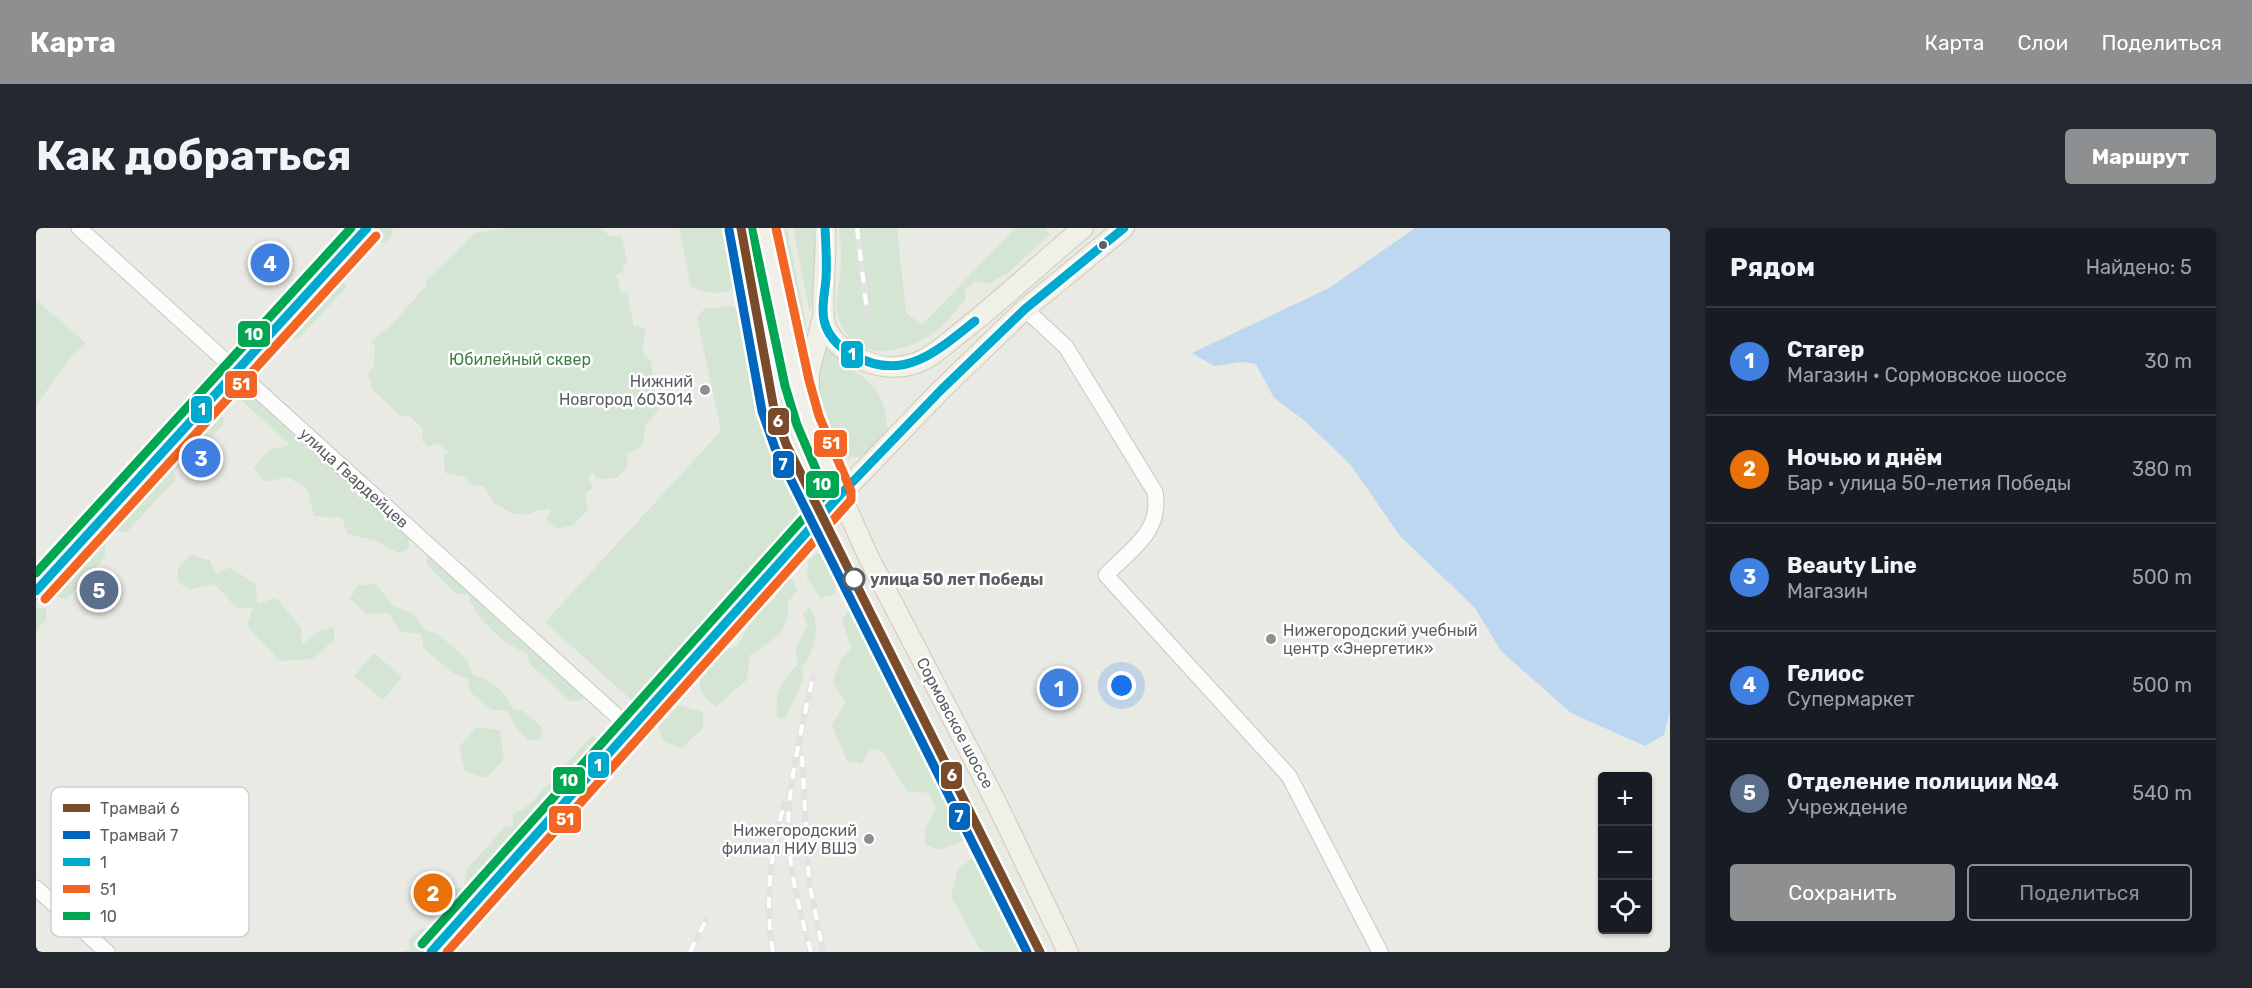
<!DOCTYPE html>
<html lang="ru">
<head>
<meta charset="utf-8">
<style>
  :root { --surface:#171b24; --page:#242831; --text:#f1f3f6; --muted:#9ea1a6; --line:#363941; --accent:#8d8f90 }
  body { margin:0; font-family:Rubik,sans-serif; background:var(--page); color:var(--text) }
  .controls { position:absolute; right:18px; bottom:18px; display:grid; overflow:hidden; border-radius:6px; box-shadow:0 2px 4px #0004 }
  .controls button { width:54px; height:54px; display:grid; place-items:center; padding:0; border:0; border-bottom:2px solid var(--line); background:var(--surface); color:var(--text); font:30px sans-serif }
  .you { position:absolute; left:1086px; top:458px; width:21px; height:21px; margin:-15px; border:4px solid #fff; border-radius:50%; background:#1a73e8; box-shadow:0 0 0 9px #1a73e833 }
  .badge { display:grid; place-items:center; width:39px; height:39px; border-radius:50%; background:var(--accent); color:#fff; font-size:20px; font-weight:700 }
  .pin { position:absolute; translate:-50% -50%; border:3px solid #fff; box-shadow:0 2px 6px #0006 }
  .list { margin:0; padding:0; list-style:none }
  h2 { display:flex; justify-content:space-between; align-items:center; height:78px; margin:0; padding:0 24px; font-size:26px }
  h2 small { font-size:20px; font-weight:400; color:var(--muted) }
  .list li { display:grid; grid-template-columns:39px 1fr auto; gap:18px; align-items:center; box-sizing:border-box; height:108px; padding:0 24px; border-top:2px solid var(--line) }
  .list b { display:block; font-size:22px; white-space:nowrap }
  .list p { margin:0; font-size:20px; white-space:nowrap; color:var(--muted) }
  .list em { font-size:20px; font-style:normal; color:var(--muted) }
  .actions { display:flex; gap:12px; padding:18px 24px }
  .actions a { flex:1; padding:14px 0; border:2px solid var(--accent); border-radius:6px; text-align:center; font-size:21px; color:var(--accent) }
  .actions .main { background:var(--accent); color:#fff }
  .icon { flex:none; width:33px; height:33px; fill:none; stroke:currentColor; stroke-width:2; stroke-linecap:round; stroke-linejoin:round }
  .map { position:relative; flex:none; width:1634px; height:724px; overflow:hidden; border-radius:6px }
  header { display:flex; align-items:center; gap:36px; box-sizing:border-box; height:84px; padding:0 30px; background:var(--accent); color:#fff }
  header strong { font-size:28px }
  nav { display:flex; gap:33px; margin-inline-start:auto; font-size:21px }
  .intro { display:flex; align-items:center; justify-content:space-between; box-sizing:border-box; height:144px; padding:0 36px }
  h1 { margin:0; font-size:42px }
  .button { padding:15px 27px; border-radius:6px; background:var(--accent); color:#fff; font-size:21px; font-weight:700 }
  main { display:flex; gap:36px; padding:0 36px }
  aside { flex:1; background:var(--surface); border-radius:6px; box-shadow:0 2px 4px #0004 }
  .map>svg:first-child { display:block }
  .green { fill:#d4e5d3 }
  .water { fill:#bdd7f0 }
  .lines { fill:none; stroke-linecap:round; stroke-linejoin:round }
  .minor-casing { stroke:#c6c6c6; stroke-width:17 }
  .major-casing { stroke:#cfcbb6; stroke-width:22 }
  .minor { stroke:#fcfcfb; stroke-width:15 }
  .major { stroke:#f1f0e8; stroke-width:20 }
  .rail-casing { stroke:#e2e2e2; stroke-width:6 }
  .rail { stroke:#fff; stroke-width:4; stroke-dasharray:11; stroke-linecap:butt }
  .bus-1-casing { stroke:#fff; stroke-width:14 }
  .bus-2-casing { stroke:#fff; stroke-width:14 }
  .bus-3-casing { stroke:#fff; stroke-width:14 }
  .bus-1 { stroke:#00a9ce; stroke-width:9 }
  .bus-2 { stroke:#f26522; stroke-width:9 }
  .bus-3 { stroke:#00a651; stroke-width:9 }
  .tram-1-casing { stroke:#fff; stroke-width:14 }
  .tram-2-casing { stroke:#fff; stroke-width:14 }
  .tram-1 { stroke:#7a4b2a; stroke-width:9 }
  .tram-2 { stroke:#0065bd; stroke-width:9 }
  .bus-dot { fill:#5b5e62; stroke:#fff; stroke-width:2 }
  .poi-dot { fill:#8d8f90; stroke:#fff; stroke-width:2 }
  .stop-dot { fill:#fff; stroke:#5b5e62; stroke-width:3 }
  .labels { text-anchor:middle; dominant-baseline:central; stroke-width:5; stroke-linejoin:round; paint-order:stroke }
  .park-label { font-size:16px; fill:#3e7f45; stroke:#fff }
  .poi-label { font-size:16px; fill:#5b5e62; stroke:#fff; text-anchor:end }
  .street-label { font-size:16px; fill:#5b5e62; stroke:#fff }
  .stop-label { font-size:16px; font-weight:bold; fill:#5b5e62; stroke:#fff; text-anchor:start }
  .key { fill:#fff; stroke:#cecfd0; stroke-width:1.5 }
  .key-label { font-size:16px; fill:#5b5e62 }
  .line-badge { stroke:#fff; stroke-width:2 }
  .badge-label { font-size:16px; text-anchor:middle; font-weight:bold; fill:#fff }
</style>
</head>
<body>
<header>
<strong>Карта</strong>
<nav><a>Карта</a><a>Слои</a><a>Поделиться</a></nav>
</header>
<div class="intro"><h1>Как добраться</h1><a class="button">Маршрут</a></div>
<main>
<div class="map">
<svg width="1634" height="724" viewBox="0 0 1634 724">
  <rect width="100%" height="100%" fill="#eaeae5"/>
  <!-- green -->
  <path class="green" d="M 336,0 L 357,0 L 356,7 L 349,15 L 337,12 Z
    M 471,0 L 564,0 L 573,7 L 586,9 L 592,36 L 586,38 L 587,44 L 580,46 L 585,65 L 591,64 L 598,99 L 601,97 L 610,102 L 606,123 L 615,133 L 622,183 L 610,196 L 607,218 L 591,226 L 592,240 L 580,250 L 561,251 L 557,245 L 552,250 L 557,260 L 549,265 L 552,282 L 537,297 L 521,301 L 511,292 L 515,281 L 499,283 L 492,287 L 475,285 L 458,275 L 448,259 L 434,256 L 430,249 L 409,245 L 407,226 L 413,225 L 402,215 L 393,219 L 386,213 L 387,201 L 372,187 L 365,189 L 337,162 L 332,145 L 338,138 L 339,118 L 335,114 L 347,103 L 349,104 L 390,58 L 390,53 L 439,5 Z
    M 643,0 L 692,0 L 703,57 C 689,68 671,66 655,59 Z
    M 744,0 L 751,0 L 771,101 L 768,114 Z
    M 757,0 L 778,0 L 781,38 L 774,86 Z
    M 803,0 L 861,0 L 870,85 L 886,97 L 979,0 L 1009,0 L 1014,6 L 973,44 L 952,56 L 939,54 L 928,63 L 930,71 C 920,82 911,95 899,104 C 868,126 819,137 803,91 C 797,75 804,53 805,37 C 806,24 804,12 803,0 Z
    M 296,45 L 308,49 L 310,60 L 262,111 L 251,108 L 248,99 Z
    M 0,72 L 50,115 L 33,131 L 0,178 Z
    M 695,78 L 709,84 L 727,195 L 769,279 L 763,297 L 603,479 L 509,394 L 685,203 L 661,90 L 668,81 Z
    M 788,115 C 820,156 848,143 852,205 L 825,229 L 804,230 L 798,223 L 775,177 Z
    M 206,158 L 217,163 L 266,207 L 269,220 C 294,225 310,249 323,270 L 330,267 L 374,307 L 372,321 L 362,325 L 339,312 L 311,306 L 306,290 L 278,288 L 271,261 L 252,249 L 228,254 L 218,240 L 233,222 L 254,217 L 203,170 Z
    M 186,185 L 189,194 L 152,235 L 138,242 L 140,251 L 91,304 L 76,303 L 74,291 L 125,237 L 131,238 L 136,225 L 173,186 Z
    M 53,314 L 69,315 L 69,329 L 31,371 L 19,369 L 16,356 Z
    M 391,325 L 494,412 L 494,421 L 507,425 L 550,463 L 547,472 L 534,473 L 494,436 L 491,425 C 468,418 439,389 432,367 L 419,365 L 391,337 Z
    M 781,325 L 793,329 L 802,350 L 798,367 L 785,370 L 771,351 L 772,332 Z
    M 154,327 L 173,332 L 181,347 L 193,339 L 220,356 L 221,376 L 240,370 L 265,399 L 266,417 L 284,402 L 298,399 L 298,412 L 277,431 L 244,433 L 211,398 L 217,379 L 202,381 L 178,356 L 153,362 L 141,353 L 142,341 Z
    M 756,351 L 761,363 L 752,374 C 753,406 739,411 714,427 L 711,452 L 679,479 L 664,463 L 664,443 L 685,425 L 702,417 L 722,380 L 738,371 L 741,357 Z
    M 340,356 L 357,378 L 377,385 L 389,402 L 402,406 L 431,431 L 437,447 C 454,450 470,464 476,480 L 487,483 L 507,500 L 504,511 L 493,513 L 478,497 L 472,483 L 456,482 L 434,464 L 432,450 L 417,445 L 388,421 L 385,406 L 365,404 L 352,385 L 330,386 L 314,371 L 322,357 Z
    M 816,376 L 828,378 L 939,601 L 934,610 L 903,622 L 890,617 L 889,600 L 900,582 L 893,565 L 871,563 L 846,523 L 834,521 L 826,536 L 811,533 L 796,497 L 809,474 L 797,455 L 804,432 L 815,421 L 806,392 Z
    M 773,379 C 786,395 779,424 766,439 L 767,452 L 749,491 L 742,490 C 737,467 745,453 762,436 L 759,422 L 771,398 L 767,386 Z
    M 0,380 L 10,380 L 10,392 L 0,403 Z
    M 338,425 L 366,449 L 347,472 L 318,448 Z
    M 642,477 L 667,484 L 667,500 L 646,520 L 627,513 L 623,499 Z
    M 441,499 L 464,502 L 468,531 L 450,550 L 429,543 L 423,519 Z
    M 556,508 L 566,511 L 569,521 L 544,549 L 531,552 L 530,561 L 497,602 L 483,605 L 481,619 L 425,682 L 412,677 L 415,663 L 428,658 L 431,641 L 469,599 L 477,598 L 477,586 C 503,576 505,554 527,548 L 529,537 Z
    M 944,623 L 953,629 L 999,724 L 951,724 L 944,721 L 915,668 L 921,643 Z
    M 386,699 L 398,702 L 399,714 L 391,724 L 364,724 L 374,721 L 372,713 Z"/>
  <!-- water -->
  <path class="water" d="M 1379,0 L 1634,0 L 1634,483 L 1628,507 L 1609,518 L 1535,485 L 1465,423 L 1439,380 L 1364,308 L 1314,236 L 1269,193 L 1238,170 L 1220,136 L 1206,134 L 1178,138 L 1156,125 L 1293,60 Z"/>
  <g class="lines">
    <!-- minor casing -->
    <g class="minor-casing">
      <path id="minor" d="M 43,0 L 594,500
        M 989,81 L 1030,119 L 1119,264 C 1126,304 1095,321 1070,347 L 1253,548 L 1344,724
        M 0,363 L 331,0
        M 0,660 L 71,724
        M 395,724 L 804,267"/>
    </g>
    <!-- major casing -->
    <g class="major-casing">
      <path id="major" d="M 728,0 L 761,155 L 785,223 L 832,328 L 959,572 L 1032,724
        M 789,0 C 792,26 783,81 790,100 C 796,112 807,122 819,128 C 838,139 860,142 880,135 C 897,129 911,115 925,104 C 967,71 1006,34 1047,0
        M 773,174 L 773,144 L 787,89
        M 804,267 L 905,162 L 989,81 L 1088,0"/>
    </g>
    <!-- minor -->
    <use href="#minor" class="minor"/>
    <!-- major -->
    <use href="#major" class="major"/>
    <!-- rail casing -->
    <g class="rail-casing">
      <path id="rail" d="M 821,0 L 831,83
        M 766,528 L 773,653 L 787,724
        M 654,724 L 670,692
        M 737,724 C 728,674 735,625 748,576
        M 775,724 C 762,678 749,627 753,579 C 757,535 768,491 777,448"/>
    </g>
    <!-- rail -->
    <use href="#rail" class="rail"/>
    <!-- bus-1 casing -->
    <g class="bus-1-casing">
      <path id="bus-1" d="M 789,0 C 790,17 791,34 790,51 C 789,64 785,79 788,92 C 791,107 803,119 817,127 C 867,155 900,124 939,93
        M 0,363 L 331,0
        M 395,724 L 804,267 L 905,162 L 989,81 L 1088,0"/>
    </g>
    <!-- bus-2 casing -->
    <g class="bus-2-casing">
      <path id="bus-2" d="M 9,371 L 340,8
        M 411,724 L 815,272 L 815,263 L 783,188 L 773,152 L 740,0"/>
    </g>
    <!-- bus-3 casing -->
    <g class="bus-3-casing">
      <path id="bus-3" d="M 0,345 L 315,0
        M 386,716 L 790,265 L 761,197 L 749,158 L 716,2"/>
    </g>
    <!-- bus-1 -->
    <use href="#bus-1" class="bus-1"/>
    <!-- bus-2 -->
    <use href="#bus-2" class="bus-2"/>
    <!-- bus-3 -->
    <use href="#bus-3" class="bus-3"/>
    <!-- tram-1 casing -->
    <g class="tram-1-casing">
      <path id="tram-1" d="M 705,0 L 738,181 L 750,216 L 1004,724"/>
    </g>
    <!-- tram-2 casing -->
    <g class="tram-2-casing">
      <path id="tram-2" d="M 693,2 L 726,183 L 739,220 L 991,724"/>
    </g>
    <!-- tram-1 -->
    <use href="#tram-1" class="tram-1"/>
    <!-- tram-2 -->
    <use href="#tram-2" class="tram-2"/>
  </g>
  <!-- markers -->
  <circle class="bus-dot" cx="1067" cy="17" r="5"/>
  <g class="poi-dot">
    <circle cx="669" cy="162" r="6"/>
    <circle cx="1235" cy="411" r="6"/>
    <circle cx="833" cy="611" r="6"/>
  </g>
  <circle class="stop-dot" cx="818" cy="351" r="10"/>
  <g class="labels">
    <!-- park labels -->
    <g class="park-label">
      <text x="484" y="131">Юбилейный сквер</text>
    </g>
    <!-- poi labels -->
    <g class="poi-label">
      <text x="657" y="153">Нижний<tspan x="657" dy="18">Новгород 603014</tspan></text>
      <text x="1247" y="402" text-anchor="start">Нижегородский учебный<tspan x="1247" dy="18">центр «Энергетик»</tspan></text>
      <text x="821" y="602">Нижегородский<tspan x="821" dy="18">филиал НИУ ВШЭ</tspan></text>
    </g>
    <!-- street labels -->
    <g class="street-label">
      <text transform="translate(318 250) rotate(42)">улица Гвардейцев</text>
      <text transform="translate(919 495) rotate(62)">Сормовское шоссе</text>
    </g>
    <!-- stop labels -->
    <g class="stop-label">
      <text x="834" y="351">улица 50 лет Победы</text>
    </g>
  </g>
  <!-- legend -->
  <rect x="15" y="559" width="198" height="150" rx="9" class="key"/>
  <rect x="27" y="576" width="27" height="8" fill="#7a4b2a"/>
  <rect x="27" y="603" width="27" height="8" fill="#0065bd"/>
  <rect x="27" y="630" width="27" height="8" fill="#00a9ce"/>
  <rect x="27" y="657" width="27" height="8" fill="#f26522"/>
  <rect x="27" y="684" width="27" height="8" fill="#00a651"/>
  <g class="key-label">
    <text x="64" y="586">Трамвай 6</text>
    <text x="64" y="613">Трамвай 7</text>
    <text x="64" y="640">1</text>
    <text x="64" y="667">51</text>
    <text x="64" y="694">10</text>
  </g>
  <g class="line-badge">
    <rect x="201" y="92" width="34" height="28" rx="6" fill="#00a651"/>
    <rect x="804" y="112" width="24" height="29" rx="6" fill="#00a9ce"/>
    <rect x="188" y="142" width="34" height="29" rx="6" fill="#f26522"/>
    <rect x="154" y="167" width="23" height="29" rx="6" fill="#00a9ce"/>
    <rect x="731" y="179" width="23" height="29" rx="6" fill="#7a4b2a"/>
    <rect x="777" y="201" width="35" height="29" rx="6" fill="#f26522"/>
    <rect x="736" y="222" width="23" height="29" rx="6" fill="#0065bd"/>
    <rect x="769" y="242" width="35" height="29" rx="6" fill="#00a651"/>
    <rect x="551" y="523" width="23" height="28" rx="6" fill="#00a9ce"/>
    <rect x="904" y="533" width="23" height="29" rx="6" fill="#7a4b2a"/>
    <rect x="516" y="538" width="34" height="29" rx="6" fill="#00a651"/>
    <rect x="912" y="574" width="23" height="29" rx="6" fill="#0065bd"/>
    <rect x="512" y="577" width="34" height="29" rx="6" fill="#f26522"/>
  </g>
  <g class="badge-label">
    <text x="218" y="112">10</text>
    <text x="816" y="132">1</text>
    <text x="205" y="162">51</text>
    <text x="166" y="187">1</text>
    <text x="742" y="199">6</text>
    <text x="795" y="221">51</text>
    <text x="747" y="242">7</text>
    <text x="786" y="262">10</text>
    <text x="562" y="543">1</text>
    <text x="916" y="553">6</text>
    <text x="533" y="558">10</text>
    <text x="923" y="594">7</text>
    <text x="529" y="597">51</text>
  </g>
</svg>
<div class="controls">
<button>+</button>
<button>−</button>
<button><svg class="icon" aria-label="locate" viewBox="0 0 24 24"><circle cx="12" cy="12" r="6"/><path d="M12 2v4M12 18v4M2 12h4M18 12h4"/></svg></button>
</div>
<div class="you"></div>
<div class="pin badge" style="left:1023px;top:460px;background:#3f7fe0">1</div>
<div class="pin badge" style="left:397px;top:665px;background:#e8710a">2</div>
<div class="pin badge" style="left:165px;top:230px;background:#3f7fe0">3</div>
<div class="pin badge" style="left:234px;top:35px;background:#3f7fe0">4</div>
<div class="pin badge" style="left:63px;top:362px;background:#5c6f8a">5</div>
</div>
<aside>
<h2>Рядом<small>Найдено: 5</small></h2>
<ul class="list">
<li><span class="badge" style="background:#3f7fe0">1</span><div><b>Стагер</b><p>Магазин · Сормовское шоссе</p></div><em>30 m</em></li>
<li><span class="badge" style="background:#e8710a">2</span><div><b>Ночью и днём</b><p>Бар · улица 50-летия Победы</p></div><em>380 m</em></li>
<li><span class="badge" style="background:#3f7fe0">3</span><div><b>Beauty Line</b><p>Магазин</p></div><em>500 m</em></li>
<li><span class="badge" style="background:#3f7fe0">4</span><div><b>Гелиос</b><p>Супермаркет</p></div><em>500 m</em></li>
<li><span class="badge" style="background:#5c6f8a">5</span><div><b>Отделение полиции №4</b><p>Учреждение</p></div><em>540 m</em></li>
</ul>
<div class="actions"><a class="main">Сохранить</a><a>Поделиться</a></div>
</aside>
</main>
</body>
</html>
